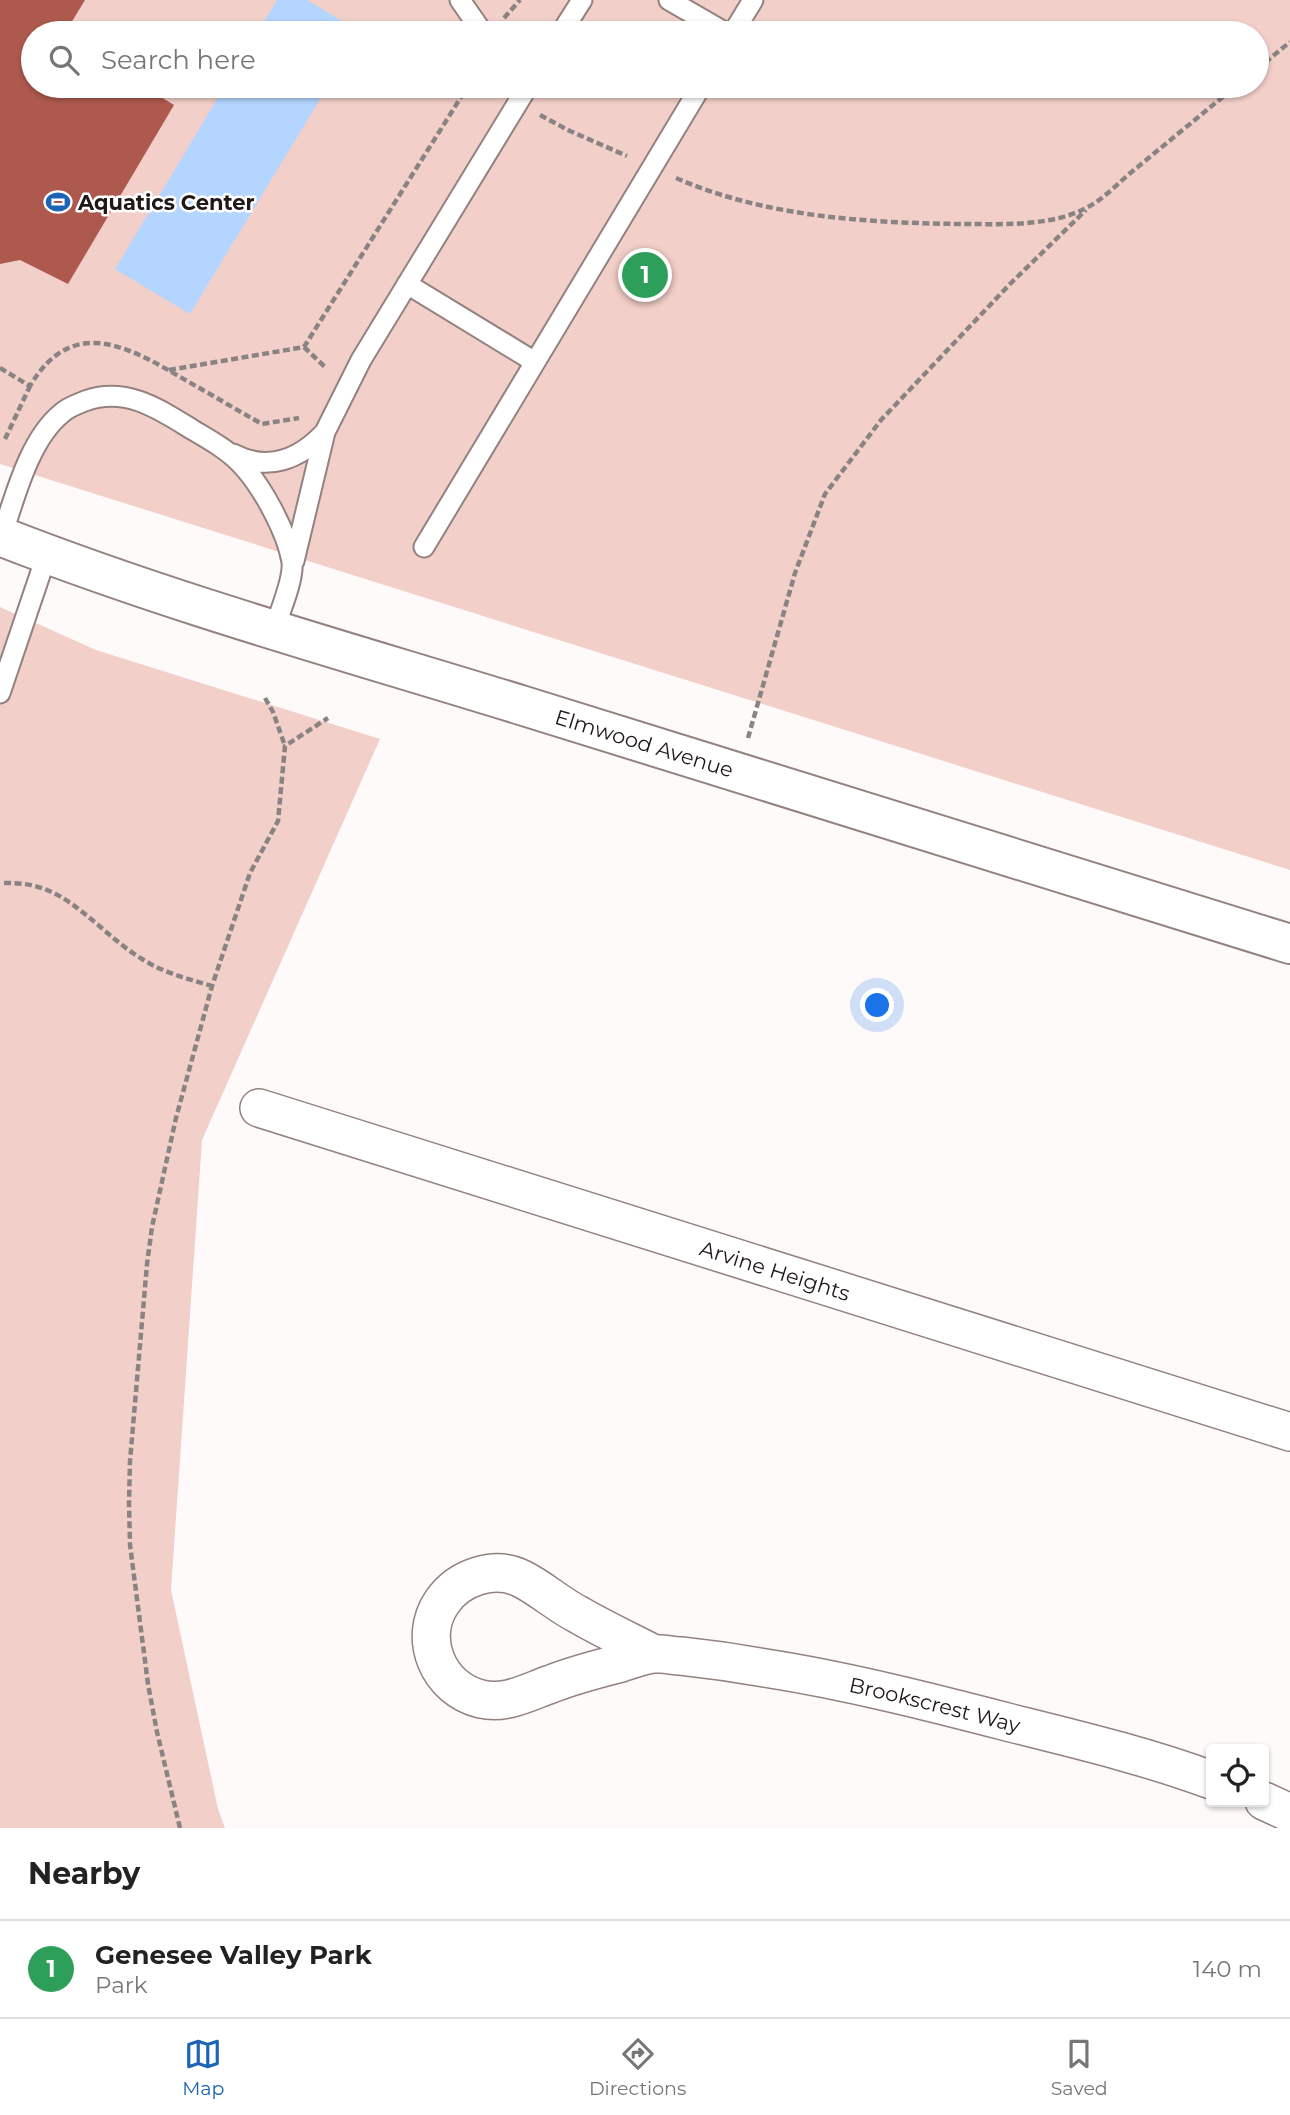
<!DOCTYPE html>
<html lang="en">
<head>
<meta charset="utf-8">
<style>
  :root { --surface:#fff; --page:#f6f6f6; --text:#222; --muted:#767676; --line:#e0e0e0; --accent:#1e64b4 }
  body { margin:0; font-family:Montserrat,sans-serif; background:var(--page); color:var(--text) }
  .controls { position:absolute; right:21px; bottom:21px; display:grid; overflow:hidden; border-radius:7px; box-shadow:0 2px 5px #0004 }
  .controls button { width:63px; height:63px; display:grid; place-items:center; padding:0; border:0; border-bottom:2px solid var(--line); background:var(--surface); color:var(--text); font:35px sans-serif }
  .you { position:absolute; left:878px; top:1006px; width:24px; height:24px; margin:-18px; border:5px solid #fff; border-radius:50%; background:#1a73e8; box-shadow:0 0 0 10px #1a73e833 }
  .badge { display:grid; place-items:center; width:46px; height:46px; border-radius:50%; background:var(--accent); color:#fff; font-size:23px; font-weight:700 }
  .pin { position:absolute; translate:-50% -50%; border:4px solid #fff; box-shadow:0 2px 7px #0006 }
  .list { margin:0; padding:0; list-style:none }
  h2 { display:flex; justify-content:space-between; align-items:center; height:91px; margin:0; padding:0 28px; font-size:30px }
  h2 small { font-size:23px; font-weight:400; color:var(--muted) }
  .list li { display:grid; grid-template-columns:46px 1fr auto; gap:21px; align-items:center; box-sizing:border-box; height:98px; padding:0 28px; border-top:2px solid var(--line) }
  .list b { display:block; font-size:26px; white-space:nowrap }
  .list p { margin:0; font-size:23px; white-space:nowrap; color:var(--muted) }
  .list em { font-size:23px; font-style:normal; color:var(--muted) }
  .icon { flex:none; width:38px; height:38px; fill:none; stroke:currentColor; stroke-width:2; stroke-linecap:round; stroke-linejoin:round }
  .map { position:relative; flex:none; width:1290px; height:1828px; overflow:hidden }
  .search { position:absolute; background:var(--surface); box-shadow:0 2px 5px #0004; left:21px; right:21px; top:21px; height:77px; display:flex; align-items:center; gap:18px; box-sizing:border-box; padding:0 24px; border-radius:38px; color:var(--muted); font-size:26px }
  .sheet { height:189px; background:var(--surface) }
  nav { display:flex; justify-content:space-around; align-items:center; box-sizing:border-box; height:98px; border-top:2px solid var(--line); background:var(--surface); font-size:19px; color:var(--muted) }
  nav a { display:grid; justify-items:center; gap:4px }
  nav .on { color:var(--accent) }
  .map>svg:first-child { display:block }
  .green { fill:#f3cfc9; fill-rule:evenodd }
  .water { fill:#b4d5ff }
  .building { fill:#ae594e }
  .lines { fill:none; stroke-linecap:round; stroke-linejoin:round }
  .lane-casing { stroke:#93827f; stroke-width:23 }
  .street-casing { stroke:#93827f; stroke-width:40 }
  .primary-casing { stroke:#93827f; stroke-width:42 }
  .path { stroke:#898483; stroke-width:4.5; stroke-dasharray:7 3.5; stroke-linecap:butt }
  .lane { stroke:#fff; stroke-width:19 }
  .street { stroke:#fff; stroke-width:37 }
  .primary { stroke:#fff; stroke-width:38 }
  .labels { text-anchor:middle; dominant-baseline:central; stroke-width:5; stroke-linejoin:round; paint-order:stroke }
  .poi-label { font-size:21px; font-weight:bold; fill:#1f1817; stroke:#fff; text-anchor:start }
  .street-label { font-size:21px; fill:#1f1817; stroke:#fff }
</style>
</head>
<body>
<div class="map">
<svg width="1290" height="1828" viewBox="0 0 1290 1828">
  <rect width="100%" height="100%" fill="#fefafa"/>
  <!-- green -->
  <path class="green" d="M 0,0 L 1290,0 L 1290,870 L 0,464 ZM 33,33 L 1257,33 L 1257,86 L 33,86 Z
    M 0,607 L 96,650 L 380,739 L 202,1140 L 171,1590 L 218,1809 L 225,1828 L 0,1828 Z"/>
  <!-- water -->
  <path class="water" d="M 277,0 L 307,0 L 360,32 L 257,33 Z
    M 225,86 L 328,86 L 190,314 L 115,269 Z"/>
  <!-- building -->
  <path class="building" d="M 0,0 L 85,0 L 65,33 L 33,33 L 33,86 L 143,86 L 174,105 L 68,284 L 20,260 L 0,264 Z"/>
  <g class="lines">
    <!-- lane casing -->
    <g class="lane-casing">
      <path id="lane" d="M 460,0 L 483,33
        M 669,0 L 726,33
        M 561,33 L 582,0
        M 733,33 L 753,0
        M 407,284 L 535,362
        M 325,432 L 361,360 L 528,86
        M 233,454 C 268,472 300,459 325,432 L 294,561
        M 0,541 C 14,501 28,440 62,413 C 68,407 78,404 85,401 C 126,386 159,409 193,430 C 210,440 228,450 241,464 C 262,486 287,532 292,562 C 294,579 280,612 274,629
        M 424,547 L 701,86
        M 0,693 L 47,554"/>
    </g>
    <!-- street casing -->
    <g class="street-casing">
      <g id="street">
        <path id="s1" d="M 259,1108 L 1290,1432"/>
        <path id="s2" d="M 654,1654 C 629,1641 603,1629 579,1615 C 559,1605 542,1589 522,1579 C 495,1565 459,1577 442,1602 C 417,1638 438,1689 481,1699 C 506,1705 528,1692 551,1684 C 574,1675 597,1669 621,1663 C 631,1660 643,1655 653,1654 C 662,1653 672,1656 681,1656 C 709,1659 737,1663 765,1668 C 848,1681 930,1702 1011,1723 C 1079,1740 1146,1756 1211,1780"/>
        <path d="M 1264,1801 L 1290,1813"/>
      </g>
    </g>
    <!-- primary casing -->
    <g class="primary-casing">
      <g id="primary">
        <path id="s3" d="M 0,536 C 171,603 349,652 524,706 C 780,784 1035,864 1290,944"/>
      </g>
    </g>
    <!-- path -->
    <path class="path" d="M 504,18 L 520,0
      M 1257,69 L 1290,42
      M 540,115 L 570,131 L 627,156
      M 676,178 C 765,217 867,223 963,224 C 1004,224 1051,227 1088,207 C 1105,198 1119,182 1134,170 C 1168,142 1202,114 1236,86
      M 304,347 L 326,368
      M 0,368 L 30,386 C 73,313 131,348 187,381 C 212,395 237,410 262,424 L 299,418
      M 169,370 L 304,347 L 468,86
      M 5,439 L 30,386
      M 265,698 L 273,712 L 285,746
      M 748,738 L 795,573 L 825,494 L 881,420 L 1010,284 L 1086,210
      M 4,883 C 19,883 33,884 47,890 C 80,903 110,940 142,959 C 164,973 188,979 212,986
      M 180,1828 L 157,1732 L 148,1684 L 130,1545 L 129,1503 L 130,1461 L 147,1264 L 152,1227 L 176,1118 L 212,986 L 250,873 L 278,821 L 285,746 L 328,718"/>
    <!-- lane -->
    <use href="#lane" class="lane"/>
    <!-- street -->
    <use href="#street" class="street"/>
    <!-- primary -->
    <use href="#primary" class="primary"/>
  </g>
  <!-- icons -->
  <defs>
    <g id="stadium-bare" transform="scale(1.89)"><path d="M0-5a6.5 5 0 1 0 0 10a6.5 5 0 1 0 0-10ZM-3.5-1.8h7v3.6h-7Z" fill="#1e64b4" stroke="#fff" stroke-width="2.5" paint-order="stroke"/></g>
  </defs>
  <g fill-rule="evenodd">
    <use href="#stadium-bare" x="58" y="202"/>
  </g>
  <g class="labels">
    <!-- poi labels -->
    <g class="poi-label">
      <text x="78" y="202">Aquatics Center</text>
    </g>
    <!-- street labels -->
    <g class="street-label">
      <text stroke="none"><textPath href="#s3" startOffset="677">Elmwood Avenue</textPath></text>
      <text stroke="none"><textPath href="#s1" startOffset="541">Arvine Heights</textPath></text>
      <text stroke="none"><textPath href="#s2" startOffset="831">Brookscrest Way</textPath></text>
    </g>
  </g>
</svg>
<div class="controls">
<button><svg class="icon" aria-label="locate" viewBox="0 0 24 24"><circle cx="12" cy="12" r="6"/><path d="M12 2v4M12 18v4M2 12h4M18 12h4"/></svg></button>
</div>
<div class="you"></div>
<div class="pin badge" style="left:645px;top:275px;background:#2e9e5b">1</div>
<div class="search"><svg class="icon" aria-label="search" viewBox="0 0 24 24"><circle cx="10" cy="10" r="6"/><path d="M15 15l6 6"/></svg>Search here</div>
</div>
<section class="sheet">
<h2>Nearby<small></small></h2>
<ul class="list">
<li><span class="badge" style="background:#2e9e5b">1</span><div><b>Genesee Valley Park</b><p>Park</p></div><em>140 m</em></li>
</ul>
</section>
<nav>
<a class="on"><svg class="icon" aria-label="map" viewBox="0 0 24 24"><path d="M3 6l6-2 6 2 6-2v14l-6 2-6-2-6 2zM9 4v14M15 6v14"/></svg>Map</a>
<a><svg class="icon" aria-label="directions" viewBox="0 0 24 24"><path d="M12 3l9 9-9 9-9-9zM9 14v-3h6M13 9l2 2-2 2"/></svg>Directions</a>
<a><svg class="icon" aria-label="saved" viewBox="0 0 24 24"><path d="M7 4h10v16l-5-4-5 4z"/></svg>Saved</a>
</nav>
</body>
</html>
